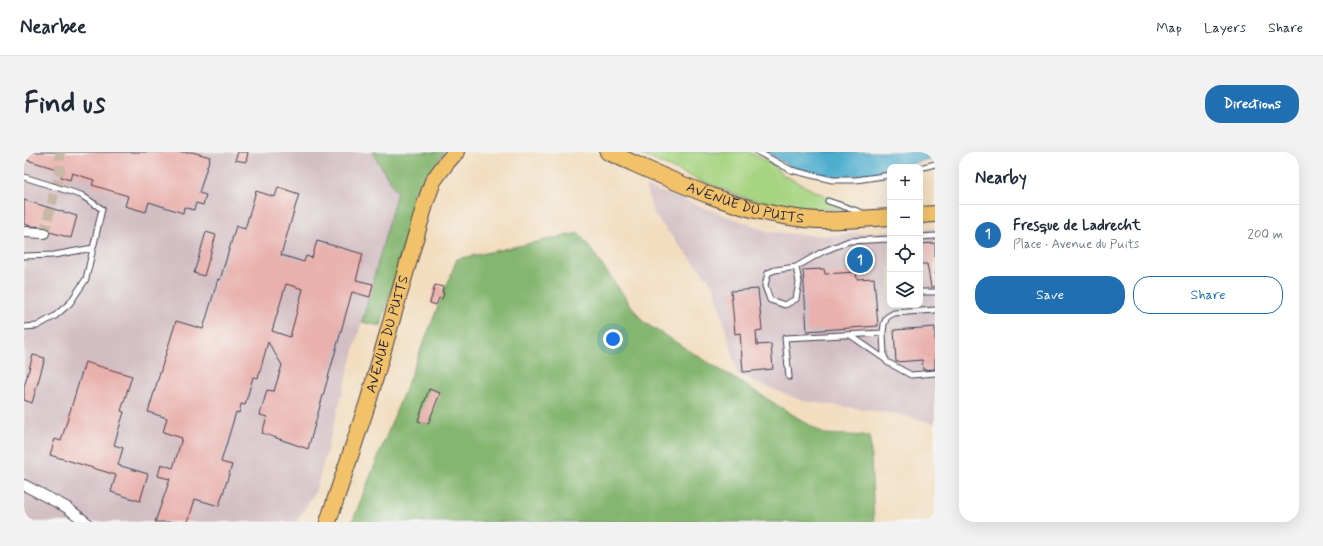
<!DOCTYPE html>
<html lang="en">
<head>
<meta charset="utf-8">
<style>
  :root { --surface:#fff; --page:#f2f2f3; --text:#1f2937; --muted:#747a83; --line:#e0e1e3; --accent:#1f6fb2 }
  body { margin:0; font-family:Mynerve,sans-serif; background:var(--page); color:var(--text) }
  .controls { position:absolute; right:12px; top:12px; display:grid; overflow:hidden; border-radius:8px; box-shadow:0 4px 16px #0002 }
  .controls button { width:36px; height:36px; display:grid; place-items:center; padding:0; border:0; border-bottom:1px solid var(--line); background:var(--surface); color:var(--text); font:20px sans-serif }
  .you { position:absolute; left:589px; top:187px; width:14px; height:14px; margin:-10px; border:3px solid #fff; border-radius:50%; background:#1a73e8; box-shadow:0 0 0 6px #1a73e833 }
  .badge { display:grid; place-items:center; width:26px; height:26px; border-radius:50%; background:var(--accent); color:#fff; font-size:13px; font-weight:700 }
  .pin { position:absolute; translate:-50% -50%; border:2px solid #fff; box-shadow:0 1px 4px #0006 }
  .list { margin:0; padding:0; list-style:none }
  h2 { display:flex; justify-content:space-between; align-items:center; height:52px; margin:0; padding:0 16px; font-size:17px }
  h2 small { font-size:13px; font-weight:400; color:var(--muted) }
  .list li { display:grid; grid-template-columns:26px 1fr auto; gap:12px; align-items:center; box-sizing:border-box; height:60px; padding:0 16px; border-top:1px solid var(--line) }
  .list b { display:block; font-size:15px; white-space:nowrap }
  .list p { margin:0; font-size:13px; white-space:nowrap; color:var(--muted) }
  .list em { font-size:13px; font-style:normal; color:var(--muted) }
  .actions { display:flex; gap:8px; padding:12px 16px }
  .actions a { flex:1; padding:9px 0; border:1px solid var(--accent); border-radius:16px; text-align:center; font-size:14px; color:var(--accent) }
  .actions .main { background:var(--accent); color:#fff }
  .icon { flex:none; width:22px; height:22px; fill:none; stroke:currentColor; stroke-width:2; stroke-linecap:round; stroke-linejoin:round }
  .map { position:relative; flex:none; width:911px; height:370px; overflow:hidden; border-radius:16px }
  header { display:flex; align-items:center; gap:24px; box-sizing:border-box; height:56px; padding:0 20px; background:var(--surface); border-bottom:1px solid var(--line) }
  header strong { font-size:19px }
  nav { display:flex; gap:22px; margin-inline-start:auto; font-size:14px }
  .intro { display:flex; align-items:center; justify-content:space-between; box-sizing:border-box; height:96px; padding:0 24px }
  h1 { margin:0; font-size:28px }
  .button { padding:10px 18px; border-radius:16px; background:var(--accent); color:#fff; font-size:14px; font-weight:700 }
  main { display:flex; gap:24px; padding:0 24px }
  aside { flex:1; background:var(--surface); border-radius:16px; box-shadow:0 4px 16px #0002 }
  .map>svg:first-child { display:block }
  .industrial { fill:#d2bec3 }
  .green { fill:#a7d481; stroke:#647b5e }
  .forest { fill:#85b66f; stroke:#546c55 }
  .water { fill:#4eadcd; stroke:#386884 }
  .building { fill:#e9b0ac; fill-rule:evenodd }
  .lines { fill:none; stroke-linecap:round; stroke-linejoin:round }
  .minor-tunnel { stroke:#c8b8a5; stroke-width:10; stroke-dasharray:10 5; stroke-linecap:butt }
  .service-casing { stroke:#413e4f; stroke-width:7 }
  .minor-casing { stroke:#413e4f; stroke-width:12 }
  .primary-casing { stroke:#413e4f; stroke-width:18 }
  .service { stroke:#fff; stroke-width:5 }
  .minor { stroke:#fff; stroke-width:10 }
  .primary { stroke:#f2c26a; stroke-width:16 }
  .labels { text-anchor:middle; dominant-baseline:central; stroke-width:3.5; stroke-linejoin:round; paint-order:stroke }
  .street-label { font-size:14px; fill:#22223b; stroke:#f6f6f2 }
</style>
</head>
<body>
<header>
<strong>Nearbee</strong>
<nav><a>Map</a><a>Layers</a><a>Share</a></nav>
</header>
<div class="intro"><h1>Find us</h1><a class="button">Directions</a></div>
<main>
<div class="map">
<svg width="911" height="370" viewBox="0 0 911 370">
  <rect width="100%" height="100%" fill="#f6f6f2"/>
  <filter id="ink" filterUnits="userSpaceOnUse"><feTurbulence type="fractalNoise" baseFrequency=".025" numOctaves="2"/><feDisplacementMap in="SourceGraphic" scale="8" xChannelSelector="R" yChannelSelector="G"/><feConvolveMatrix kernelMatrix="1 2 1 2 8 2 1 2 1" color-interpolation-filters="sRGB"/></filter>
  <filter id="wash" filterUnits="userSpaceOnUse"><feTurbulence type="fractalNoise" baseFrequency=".012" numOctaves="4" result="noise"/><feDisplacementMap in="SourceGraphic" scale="16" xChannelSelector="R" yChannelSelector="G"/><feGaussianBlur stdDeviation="0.9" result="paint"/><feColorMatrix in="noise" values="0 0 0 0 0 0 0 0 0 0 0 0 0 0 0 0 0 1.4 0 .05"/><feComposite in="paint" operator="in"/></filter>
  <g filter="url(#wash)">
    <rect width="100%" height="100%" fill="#f2ddbf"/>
    <!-- industrial -->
    <path class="industrial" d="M 0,0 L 348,0 L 373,40 L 292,338 L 273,370 L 0,370 Z
      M 621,34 L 746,80 L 799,84 L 866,79 L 866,153 L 896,153 L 896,77 L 911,76 L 911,271 L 872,262 L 779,249 L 714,223 L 690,134 L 630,63 Z"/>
    <!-- green -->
    <path class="green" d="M 611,0 L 725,0 L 750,13 L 756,21 L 786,37 L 823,53 L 843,58 L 777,56 L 724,47 L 675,28 Z"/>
    <!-- forest -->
    <path class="forest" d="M 348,0 L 420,0 L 396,37 L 357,174 L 338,170 L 373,40 Z
      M 555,81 L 619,170 L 800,282 L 846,284 L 850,370 L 328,370 L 433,107 Z"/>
    <!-- water -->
    <path class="water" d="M 741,0 L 911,0 L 911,7 C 895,8 882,15 866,15 L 866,19 L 856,22 L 812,25 L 769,16 Z"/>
    <g id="blocks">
      <!-- building -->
      <path class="building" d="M 0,0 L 168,0 L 186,5 L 175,41 L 182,43 L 179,53 L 172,51 L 170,58 L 160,55 L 159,61 L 125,50 L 122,60 L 101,54 L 104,44 L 68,33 L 70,28 L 48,21 L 46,28 L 37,25 L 39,19 L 0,7 Z
        M 214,0 L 224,0 L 222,10 L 211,8 Z
        M 254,35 L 275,42 L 257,103 L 280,110 L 282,104 L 288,106 L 293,89 L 339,102 L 332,128 L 349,132 L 346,145 L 328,140 L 284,297 L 238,281 L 243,265 L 236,263 L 243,238 L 250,239 L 258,213 L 244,190 L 234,226 L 229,225 L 221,253 L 217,252 L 215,261 L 212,260 L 197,310 L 208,313 L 195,354 L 171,347 L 164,370 L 131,370 L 146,327 L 134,324 L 137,312 L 149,316 L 158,286 L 139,280 L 143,266 L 124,260 L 152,169 L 179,177 L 194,127 L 196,128 L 212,74 L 221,77 L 232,39 L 251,45 ZM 262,132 L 279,137 L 266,185 L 248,179 Z
        M 0,48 L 53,64 L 47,86 L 26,80 L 24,76 L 21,75 L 7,74 L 0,72 Z
        M 182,80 L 192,83 L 180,124 L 170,121 Z
        M 911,91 L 911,135 L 907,135 L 903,112 L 897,112 L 896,92 Z
        M 800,117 L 801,122 L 832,120 L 833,127 L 850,126 L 854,174 L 783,179 L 779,118 Z
        M 411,133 L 419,135 L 418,140 L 420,141 L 418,147 L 415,146 L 412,153 L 406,151 Z
        M 734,137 L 738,178 L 732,179 L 733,193 L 747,192 L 749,217 L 719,220 L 716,181 L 711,182 L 707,139 Z
        M 911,175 L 911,217 L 899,218 L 898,208 L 872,210 L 870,178 Z
        M 9,203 L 21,206 L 8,251 L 0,248 L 0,235 Z
        M 61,210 L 108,224 L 97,259 L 100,260 L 90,293 L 99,296 L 94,313 L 124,322 L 116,349 L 87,340 L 92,323 L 26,303 L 31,287 L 37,289 Z
        M 405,237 L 416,241 L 404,272 L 394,269 Z"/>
    </g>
  </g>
  <g filter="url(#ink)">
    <use href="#blocks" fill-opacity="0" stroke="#413e4f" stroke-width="1"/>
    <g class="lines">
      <!-- minor-tunnel -->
      <path class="minor-tunnel" d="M 20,81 L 36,19 L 36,0"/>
      <!-- service casing -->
      <g class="service-casing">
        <path id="service" d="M 734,0 L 767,18 L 808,28 L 832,28 L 866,23
          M 896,16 L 911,12
          M 0,25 L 57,43 L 78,57 L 62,127 L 46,151 L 31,164 L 13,174 L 0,175
          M 804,49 L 839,61
          M 896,85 L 911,84
          M 0,104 L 30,103 L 69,96
          M 772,115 L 775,130 L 772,147 L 761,153 L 746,148 L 741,134 L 744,121 L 751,118 L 772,115 L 798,100 L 825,89 L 866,87
          M 896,140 L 911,140
          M 911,158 L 870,161 L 863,165 L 860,172 L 859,181 L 860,204 L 863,210 L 887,223 L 911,221
          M 826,183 L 862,208
          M 765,225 L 761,186 L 859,181"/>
      </g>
      <!-- minor casing -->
      <g class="minor-casing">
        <path id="minor" d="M 0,80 L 20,81
          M 0,333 L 42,355 L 62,370"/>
      </g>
      <!-- primary casing -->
      <g class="primary-casing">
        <g id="primary">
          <path id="s1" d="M 584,0 C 648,28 711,60 781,67 C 809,70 838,67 866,65"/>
          <path d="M 896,63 L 911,62"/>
          <path id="s2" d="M 304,370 L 344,250 L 402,49 L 409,29 L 423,10 L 432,0"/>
        </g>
      </g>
      <!-- service -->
      <use href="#service" class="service"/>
      <!-- minor -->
      <use href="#minor" class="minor"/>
      <!-- primary -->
      <use href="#primary" class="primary"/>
    </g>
  </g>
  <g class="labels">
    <!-- street labels -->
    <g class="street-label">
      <text stroke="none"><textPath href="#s1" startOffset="147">AVENUE DU PUITS</textPath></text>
      <text stroke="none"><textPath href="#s2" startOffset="197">AVENUE DU PUITS</textPath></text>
    </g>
  </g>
</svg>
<div class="controls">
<button>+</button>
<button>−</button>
<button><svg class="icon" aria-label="locate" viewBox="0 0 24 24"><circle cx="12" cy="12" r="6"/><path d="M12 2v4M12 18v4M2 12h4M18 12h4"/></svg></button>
<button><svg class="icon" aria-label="layers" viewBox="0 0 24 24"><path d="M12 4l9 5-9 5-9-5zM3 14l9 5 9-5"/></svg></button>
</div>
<div class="you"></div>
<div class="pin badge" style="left:836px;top:108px">1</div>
</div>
<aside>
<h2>Nearby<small></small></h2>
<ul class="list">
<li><span class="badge">1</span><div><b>Fresque de Ladrecht</b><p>Place · Avenue du Puits</p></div><em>200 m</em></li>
</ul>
<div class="actions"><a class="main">Save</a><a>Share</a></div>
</aside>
</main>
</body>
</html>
